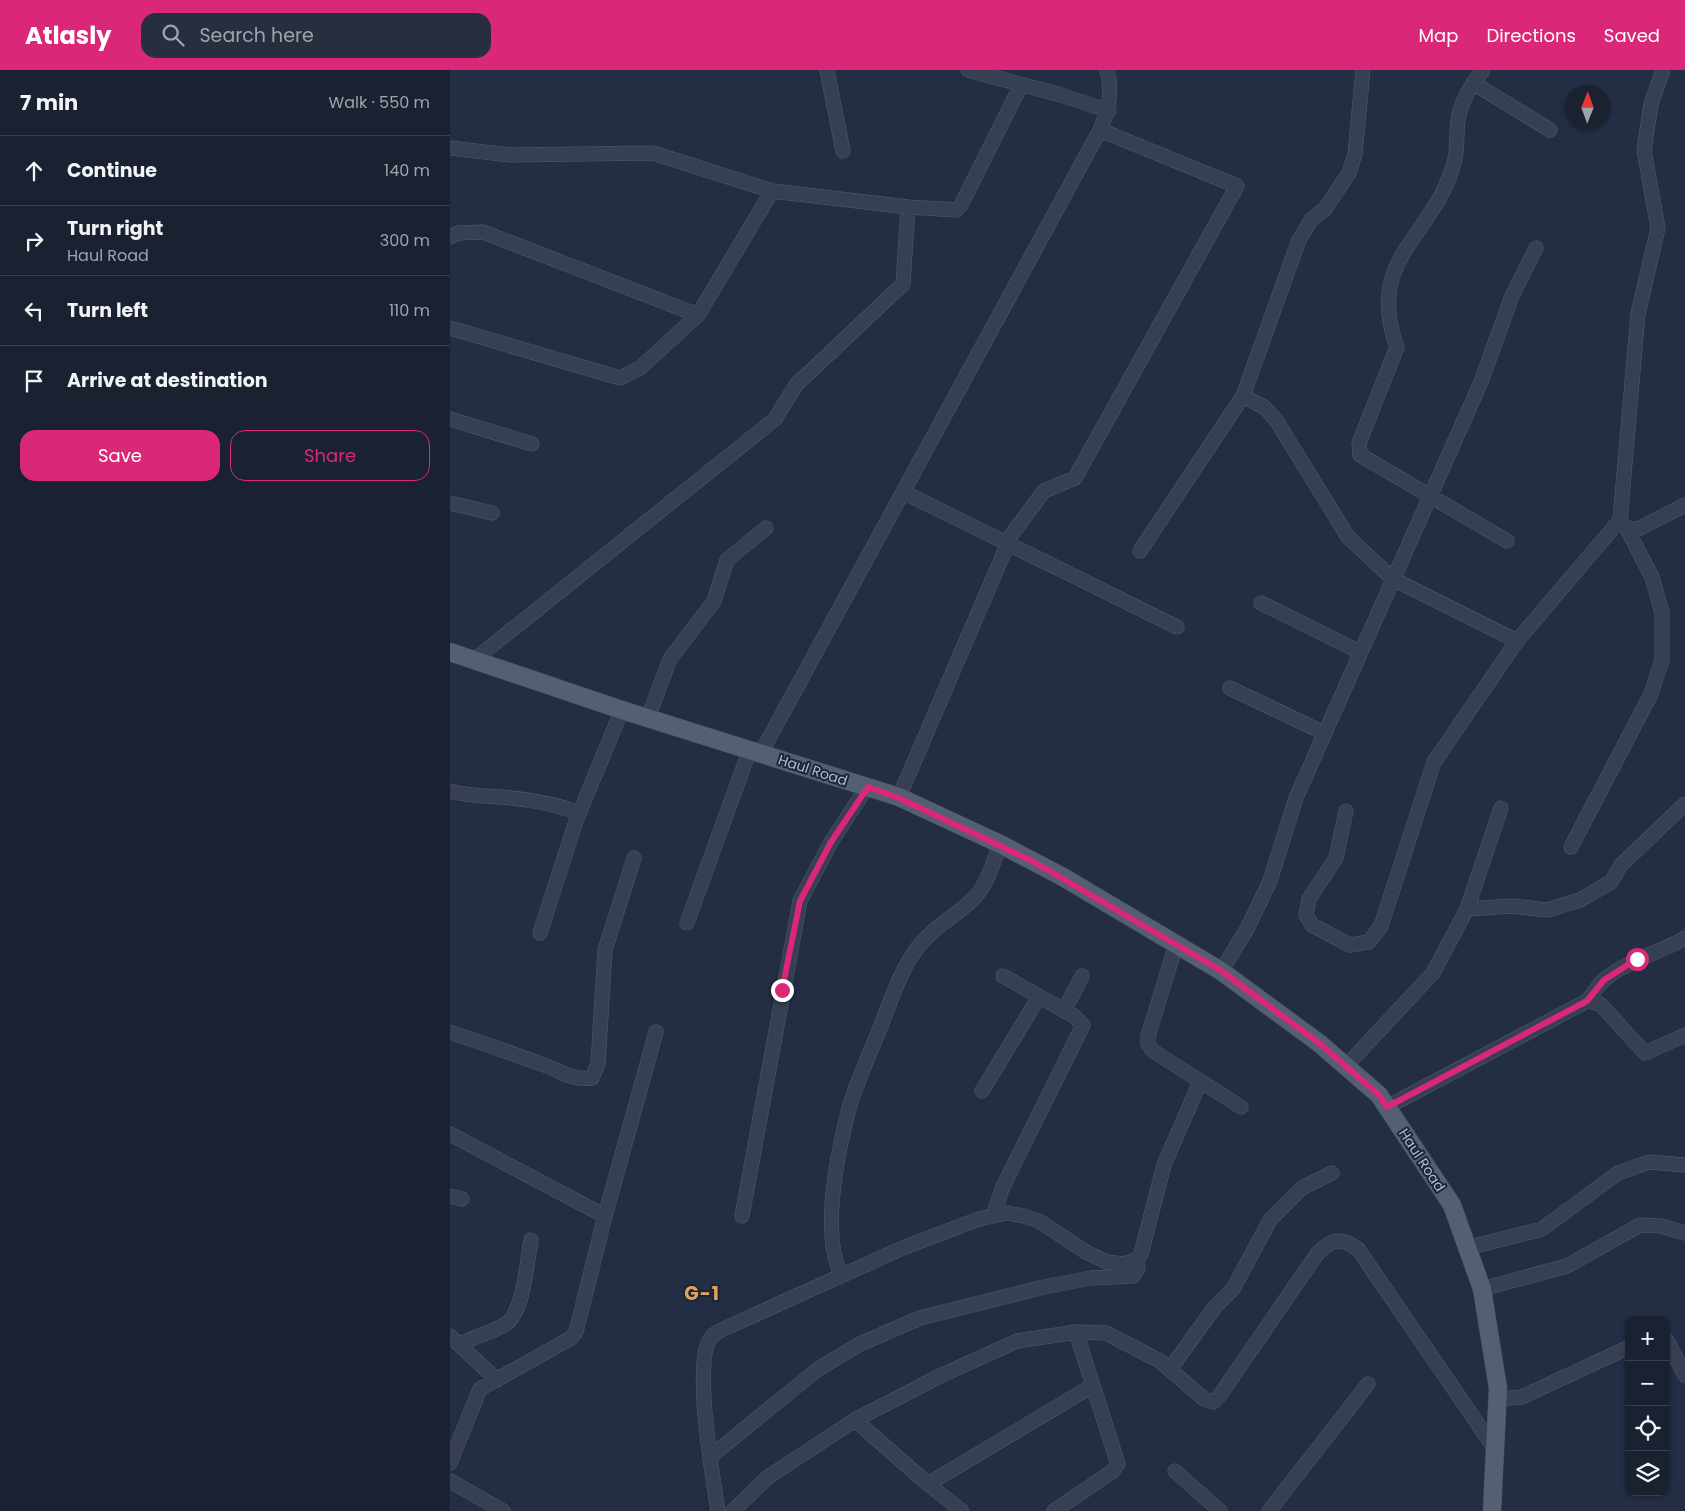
<!DOCTYPE html>
<html lang="en">
<head>
<meta charset="utf-8">
<style>
  :root { --surface:#1a2232; --page:#272f3e; --text:#f1f3f6; --muted:#9fa4ac; --line:#383f4d; --accent:#db2777 }
  body { margin:0; font-family:Poppins,sans-serif; background:var(--page); color:var(--text) }
  .controls { position:absolute; right:15px; bottom:15px; display:grid; overflow:hidden; border-radius:10px; box-shadow:0 1px 4px #0004 }
  .controls button { width:45px; height:45px; display:grid; place-items:center; padding:0; border:0; border-bottom:1px solid var(--line); background:var(--surface); color:var(--text); font:25px sans-serif }
  .compass { position:absolute; left:1115px; top:15px; width:45px; height:45px; border-radius:50%; background:var(--surface); box-shadow:0 1px 4px #0004; rotate:1deg }
  .stop { position:absolute; width:15px; height:15px; margin:-11px; border:4px solid #db2777; border-radius:50%; background:#fff }
  .stop.end { background:#db2777; border-color:#fff; box-shadow:0 1px 5px #0008 }
  .list { margin:0; padding:0; list-style:none }
  h2 { display:flex; justify-content:space-between; align-items:center; height:65px; margin:0; padding:0 20px; font-size:21px }
  h2 small { font-size:16px; font-weight:400; color:var(--muted) }
  .list li { display:grid; grid-template-columns:32px 1fr auto; gap:15px; align-items:center; box-sizing:border-box; height:70px; padding:0 20px; border-top:1px solid var(--line) }
  .list b { display:block; font-size:19px; white-space:nowrap }
  .list p { margin:0; font-size:16px; white-space:nowrap; color:var(--muted) }
  .list em { font-size:16px; font-style:normal; color:var(--muted) }
  .actions { display:flex; gap:10px; padding:15px 20px }
  .actions a { flex:1; padding:11px 0; border:1px solid var(--accent); border-radius:15px; text-align:center; font-size:18px; color:var(--accent) }
  .actions .main { background:var(--accent); color:#fff }
  .icon { flex:none; width:28px; height:28px; fill:none; stroke:currentColor; stroke-width:2; stroke-linecap:round; stroke-linejoin:round }
  .map { position:relative; flex:none; width:1235px; height:1441px; overflow:hidden }
  header { display:flex; align-items:center; gap:30px; box-sizing:border-box; height:70px; padding:0 25px; background:var(--accent); color:#fff }
  header strong { font-size:24px }
  nav { display:flex; gap:28px; margin-inline-start:auto; font-size:18px }
  .search { width:350px; height:45px; background:var(--page); display:flex; align-items:center; gap:12px; box-sizing:border-box; padding:0 18px; border-radius:15px; color:var(--muted); font-size:19px }
  main { display:flex }
  aside { flex:1; background:var(--surface) }
  .map>svg:first-child { display:block }
  .lines { fill:none; stroke-linecap:round; stroke-linejoin:round }
  .minor-casing { stroke:#525b6c; stroke-width:15 }
  .major-casing { stroke:#41495b; stroke-width:19 }
  .minor { stroke:#374052; stroke-width:14 }
  .major { stroke:#555f72; stroke-width:18 }
  .route { stroke:#db2777; stroke-width:6 }
  .labels { text-anchor:middle; dominant-baseline:central; stroke-width:4; stroke-linejoin:round; paint-order:stroke }
  .street-label { font-size:14px; fill:#b4bbcc; stroke:#1c2537 }
  .district-label { font-size:19px; font-weight:bold; letter-spacing:1px; fill:#e0a25c; stroke:#1c2537 }
</style>
</head>
<body>
<header>
<strong>Atlasly</strong>
<div class="search"><svg class="icon" aria-label="search" viewBox="0 0 24 24"><circle cx="10" cy="10" r="6"/><path d="M15 15l6 6"/></svg>Search here</div>
<nav><a>Map</a><a>Directions</a><a>Saved</a></nav>
</header>
<main>
<aside>
<h2>7 min<small>Walk · 550 m</small></h2>
<ul class="list">
<li><svg class="icon" aria-label="ahead" viewBox="0 0 24 24"><path d="M12 20V5M6 11l6-6 6 6"/></svg><div><b>Continue</b></div><em>140 m</em></li>
<li><svg class="icon" aria-label="right" viewBox="0 0 24 24"><path d="M7 20v-9h11M14 6l5 5-5 5"/></svg><div><b>Turn right</b><p>Haul Road</p></div><em>300 m</em></li>
<li><svg class="icon" aria-label="left" viewBox="0 0 24 24"><path d="M17 20v-9H6M10 6l-5 5 5 5"/></svg><div><b>Turn left</b></div><em>110 m</em></li>
<li><svg class="icon" aria-label="arrive" viewBox="0 0 24 24"><path d="M6 21V4h12l-3 4 3 4H6"/></svg><div><b>Arrive at destination</b></div></li>
</ul>
<div class="actions"><a class="main">Save</a><a>Share</a></div>
</aside>
<div class="map">
<svg width="1235" height="1441" viewBox="0 0 1235 1441">
  <rect width="100%" height="100%" fill="#232d43"/>
  <g class="lines">
    <!-- minor casing -->
    <g class="minor-casing">
      <path id="minor" d="M 377,0 L 393,81
        M 518,0 L 611,25 L 659,41
        M 1033,0 C 1021,15 1010,32 1008,51 C 1006,65 1008,80 1004,93 C 984,167 914,188 947,277 L 909,373 L 910,385 L 1057,471
        M 1023,13 L 1100,60
        M 0,78 L 60,85 L 203,83 L 322,121 L 458,137 L 506,140 L 511,135 L 571,15
        M 0,167 L 8,163 L 33,162 L 248,245
        M 0,258 L 170,308 L 190,298 L 248,245 L 322,121
        M 793,326 L 814,337 L 826,350 L 898,467 L 943,509 L 1067,571
        M 0,349 L 82,374
        M 453,422 L 727,557
        M 0,433 L 42,443
        M 1172,453 L 1177,459 L 1188,459 L 1235,435
        M 690,481 L 793,326 L 849,170 L 861,150 L 875,139 L 899,103 L 905,84 L 913,0
        M 811,533 L 910,582
        M 24,590 L 325,349 L 346,315 L 453,214 L 458,137
        M 780,618 L 874,663
        M 198,648 L 220,589 L 264,531 L 277,490 L 316,458
        M 311,683 L 650,60 C 659,40 663,21 657,0
        M 0,721 C 17,726 32,726 50,727 C 78,729 103,733 129,743
        M 449,727 L 562,464 L 594,421 L 625,408 L 787,116 L 650,60
        M 896,741 L 886,788 L 859,829 L 856,845 L 862,855 L 900,875 L 919,872 L 931,856 L 984,692 L 1067,571 L 1170,450 L 1188,244 L 1208,158 L 1194,80 L 1201,34 L 1213,0
        M 1121,777 L 1201,624 L 1212,590 L 1212,543 L 1202,507 L 1177,459
        M 1017,839 L 1062,836 L 1097,840 L 1130,830 L 1161,812 L 1171,795 L 1235,734
        M 237,853 L 300,679
        M 90,863 L 126,751 L 172,640
        M 726,875 L 698,966 L 698,974 L 703,981 L 791,1037
        M 771,901 L 797,859 L 820,811 L 846,728 L 1031,312 L 1062,226 L 1086,178
        M 1137,931 C 1143,924 1148,915 1155,909 C 1179,890 1209,883 1235,868
        M 614,941 L 632,906
        M 0,962 C 30,972 61,983 91,994 C 109,1000 122,1011 142,1008 L 148,994 L 155,880 L 184,788
        M 896,996 L 983,903 L 1017,839 L 1051,738
        M 532,1021 L 589,927
        M 937,1037 L 1137,931 L 1150,934 L 1195,983 L 1235,965
        M 0,1064 L 155,1146
        M 0,1126 L 12,1129
        M 292,1146 L 350,831 L 381,772 L 417,717
        M 543,1146 L 552,1119 L 633,955 L 624,946 L 553,906
        M 1017,1178 L 1092,1159 L 1168,1103 L 1199,1092 L 1235,1095
        M 391,1205 C 371,1163 387,1086 398,1042 C 406,1012 421,982 432,953 C 441,930 450,902 465,881 C 479,860 503,848 521,831 C 537,817 543,793 550,774
        M 1032,1219 L 1117,1196 L 1190,1155 L 1211,1156 L 1235,1163
        M 0,1266 L 47,1310
        M 1216,1269 L 1235,1305
        M 11,1274 C 24,1266 45,1262 57,1253 C 74,1240 77,1191 81,1170
        M 720,1299 L 765,1237 L 783,1219 L 820,1150 L 852,1118 L 882,1103
        M 1048,1329 L 1072,1327 L 1179,1277
        M 260,1387 L 368,1299 L 410,1274 L 470,1248 L 594,1217 L 641,1208 L 683,1206 L 688,1198 L 686,1190
        M 0,1393 L 30,1319 L 121,1268 L 126,1262 L 155,1146 L 206,962
        M 725,1401 L 770,1441
        M 0,1411 L 53,1441
        M 478,1414 L 405,1350 L 490,1306 L 567,1271 L 626,1262
        M 268,1441 C 263,1408 243,1295 260,1269 C 262,1266 266,1263 269,1261 L 455,1177 L 529,1149 L 556,1143 L 574,1146 L 589,1151 L 636,1182 L 657,1192 L 673,1194 L 686,1190 L 691,1184 L 714,1095 L 750,1012
        M 283,1441 L 318,1407 L 405,1350
        M 512,1441 L 478,1414 L 642,1316
        M 604,1441 L 663,1401 L 668,1394 L 626,1262 L 656,1263 L 710,1291 L 754,1329 L 763,1332 L 770,1325 L 867,1184 C 882,1168 891,1167 908,1179 L 1045,1379
        M 819,1441 L 918,1314"/>
    </g>
    <!-- major casing -->
    <g class="major-casing">
      <path id="major" d="M 0,582 L 172,640 L 449,727 L 550,774 L 613,807 L 771,901 L 869,973 L 929,1025 L 1002,1135 L 1032,1219 L 1048,1318 L 1042,1441"/>
    </g>
    <!-- minor -->
    <use href="#minor" class="minor"/>
    <!-- major -->
    <use href="#major" class="major"/>
  </g>
  <g class="lines">
    <!-- route -->
    <path class="route" d="M 332,920 L 350,831 L 381,772 L 418,717 L 449,728 L 582,791 L 770,900 L 869,973 L 929,1025 L 937,1037 L 1137,931 L 1154,910 L 1187,889"/>
  </g>
  <g class="labels">
    <!-- street labels -->
    <g class="street-label">
      <text transform="translate(363 700) rotate(18)">Haul Road</text>
      <text transform="translate(972 1090) rotate(57)">Haul Road</text>
    </g>
    <!-- district labels -->
    <g class="district-label">
      <text x="252" y="1223">G-1</text>
    </g>
  </g>
</svg>
<div class="controls">
<button>+</button>
<button>−</button>
<button><svg class="icon" aria-label="locate" viewBox="0 0 24 24"><circle cx="12" cy="12" r="6"/><path d="M12 2v4M12 18v4M2 12h4M18 12h4"/></svg></button>
<button><svg class="icon" aria-label="layers" viewBox="0 0 24 24"><path d="M12 4l9 5-9 5-9-5zM3 14l9 5 9-5"/></svg></button>
</div>
<svg class="compass" viewBox="-18 -18 36 36"><path d="M0-13l5 13h-10z" fill="#e53935"/><path d="M0 13l5-13h-10z" fill="#9fa4ac"/></svg>
<div class="stop" style="left:1187px;top:889px"></div>
<div class="stop end" style="left:332px;top:920px"></div>
</div>
</main>
</body>
</html>
